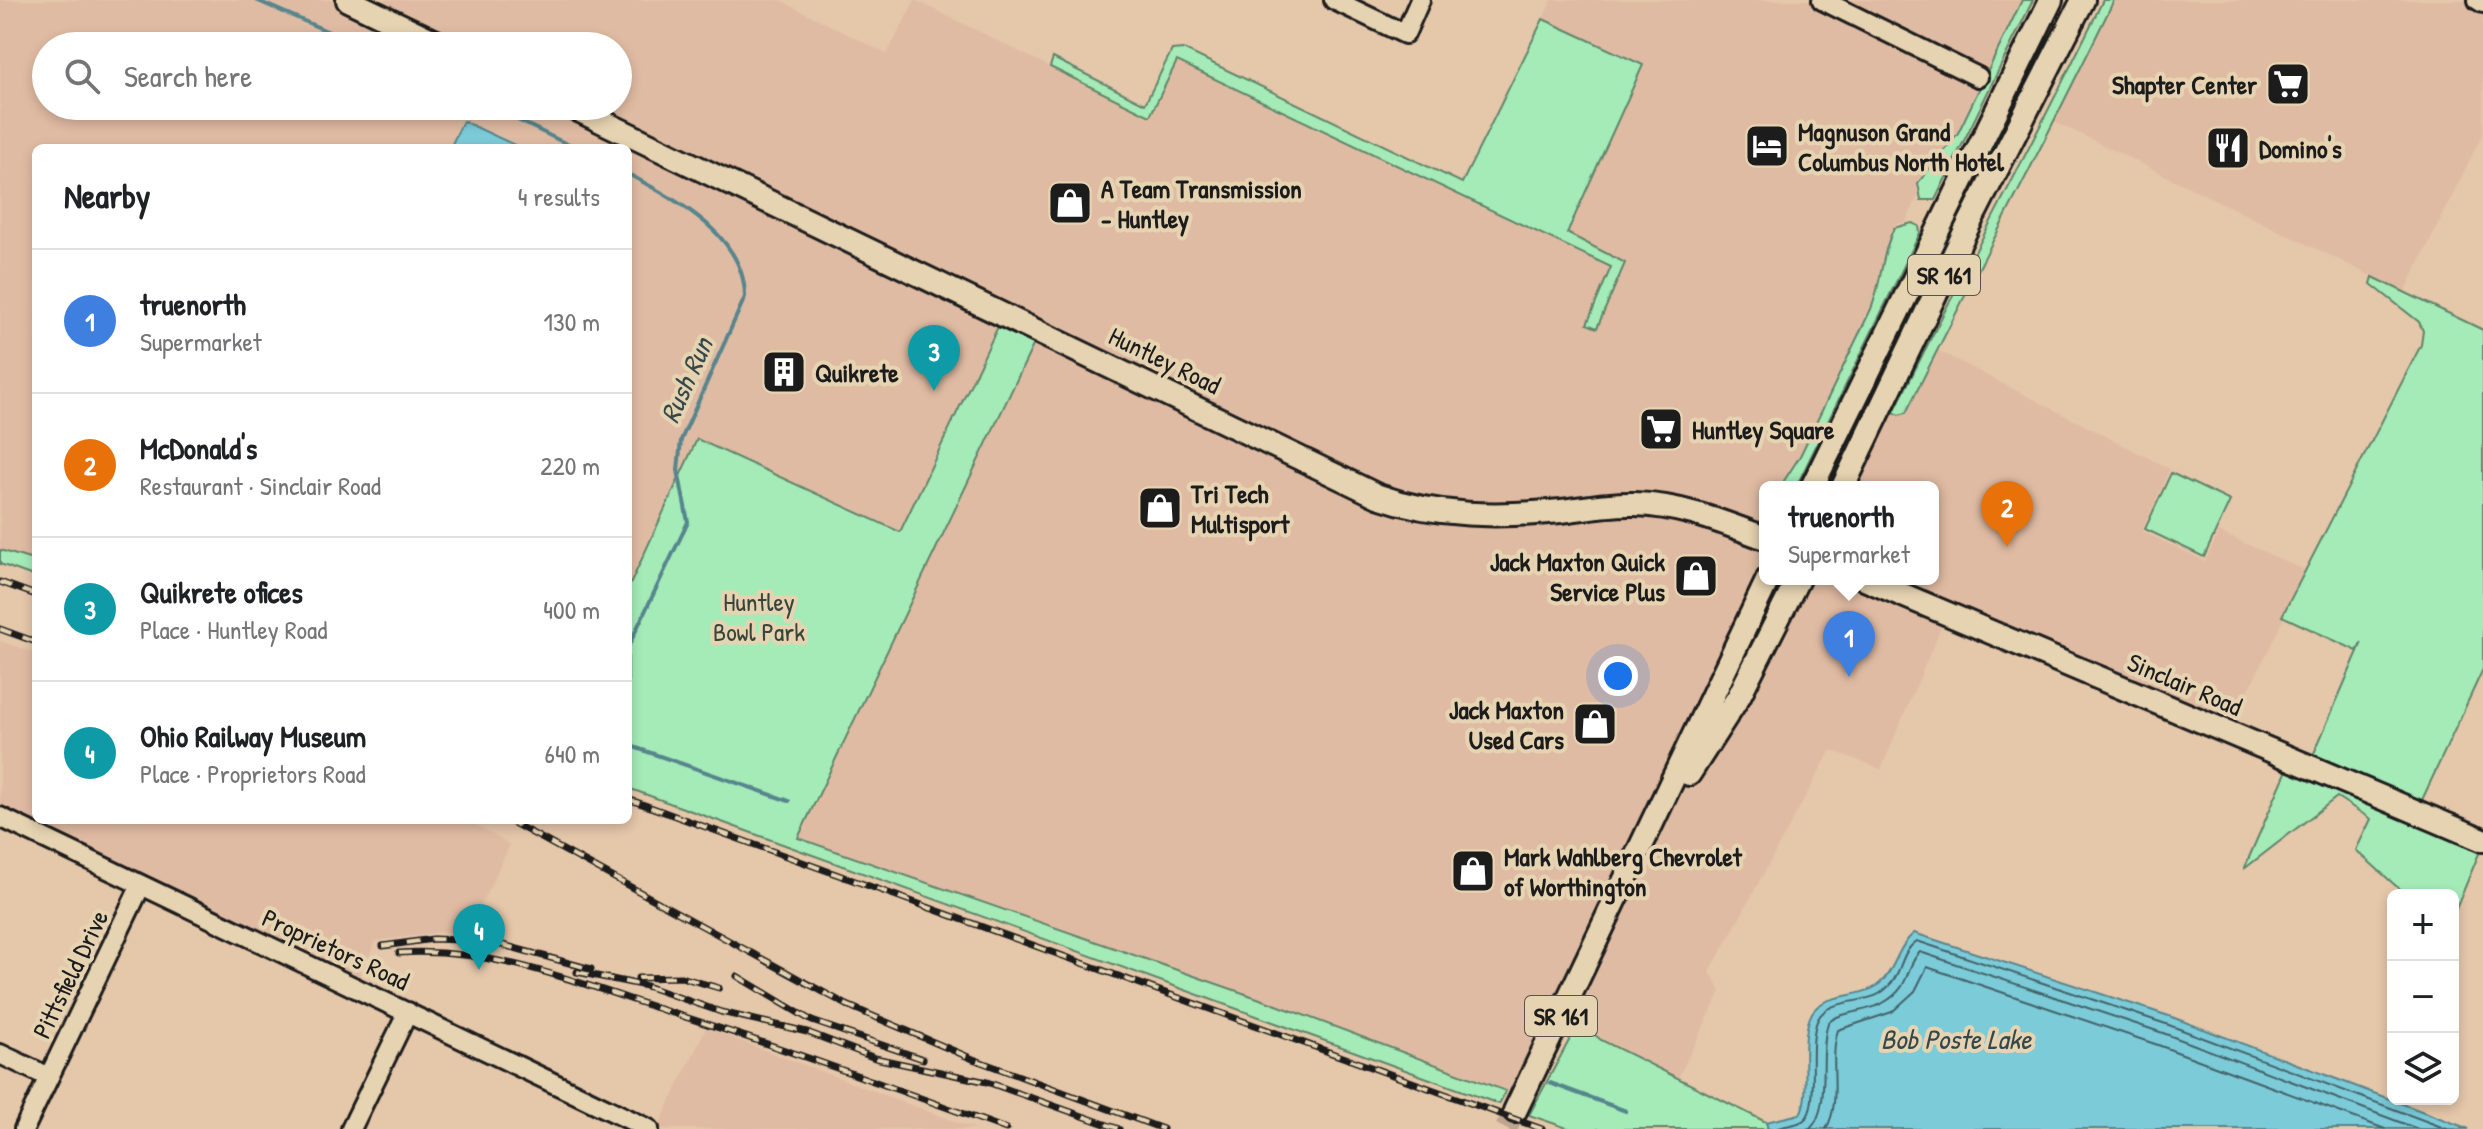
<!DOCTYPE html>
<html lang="en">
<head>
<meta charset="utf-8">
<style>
  :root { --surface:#fff; --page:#f2f2f2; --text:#202124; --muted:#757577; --line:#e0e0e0; --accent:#1a73e8 }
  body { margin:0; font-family:"Patrick Hand",sans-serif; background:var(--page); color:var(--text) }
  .controls { position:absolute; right:24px; bottom:24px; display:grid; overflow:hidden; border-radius:12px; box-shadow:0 4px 12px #0003 }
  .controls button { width:72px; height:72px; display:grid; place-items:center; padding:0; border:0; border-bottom:2px solid var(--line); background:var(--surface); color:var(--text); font:40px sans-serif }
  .you { position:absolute; left:1618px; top:676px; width:28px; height:28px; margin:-20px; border:6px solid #fff; border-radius:50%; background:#1a73e8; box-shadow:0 0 0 12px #1a73e833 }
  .badge { display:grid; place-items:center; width:52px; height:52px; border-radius:50%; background:var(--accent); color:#fff; font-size:26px; font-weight:700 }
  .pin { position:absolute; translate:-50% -66px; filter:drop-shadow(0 2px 4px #0008) }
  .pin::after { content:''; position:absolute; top:42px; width:28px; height:24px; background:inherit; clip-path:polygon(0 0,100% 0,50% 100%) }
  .popup { position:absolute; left:1759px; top:481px; width:180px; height:104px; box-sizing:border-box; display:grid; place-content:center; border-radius:12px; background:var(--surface); filter:drop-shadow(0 2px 6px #0005); font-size:26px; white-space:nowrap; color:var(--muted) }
  .popup b { font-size:30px; color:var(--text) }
  .popup::after { content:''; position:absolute; left:50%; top:100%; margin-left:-16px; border:16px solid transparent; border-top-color:var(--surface) }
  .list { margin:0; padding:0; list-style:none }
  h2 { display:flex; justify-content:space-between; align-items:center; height:104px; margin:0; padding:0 32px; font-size:34px }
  h2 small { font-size:26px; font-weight:400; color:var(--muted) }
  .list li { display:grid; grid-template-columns:52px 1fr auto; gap:24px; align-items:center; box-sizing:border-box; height:144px; padding:0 32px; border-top:2px solid var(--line) }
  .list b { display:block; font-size:30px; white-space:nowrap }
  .list p { margin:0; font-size:26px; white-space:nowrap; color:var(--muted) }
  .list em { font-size:26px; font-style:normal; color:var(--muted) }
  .icon { flex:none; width:44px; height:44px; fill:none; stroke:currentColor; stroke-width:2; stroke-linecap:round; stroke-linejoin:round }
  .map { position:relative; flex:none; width:2483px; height:1129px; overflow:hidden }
  .search { position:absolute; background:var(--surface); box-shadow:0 4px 12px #0003; left:32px; top:32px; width:600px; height:88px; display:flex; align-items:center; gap:20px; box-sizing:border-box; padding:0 28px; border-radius:44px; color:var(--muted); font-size:30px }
  .panel { position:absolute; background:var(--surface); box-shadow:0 4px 12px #0003; left:32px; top:144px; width:600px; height:680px; border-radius:12px }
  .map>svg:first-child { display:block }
  .built { fill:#e0bba3; fill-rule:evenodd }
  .green { fill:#a4ebb8; stroke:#60846a; stroke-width:2 }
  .water { fill:#7ccbd9; stroke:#56858d; stroke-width:2 }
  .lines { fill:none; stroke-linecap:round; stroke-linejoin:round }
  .shore { stroke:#426268; stroke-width:2 }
  .stream { stroke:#56858d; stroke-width:4 }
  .major-tunnel { stroke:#bda58e; stroke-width:22; stroke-dasharray:22 11; stroke-linecap:butt }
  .minor-casing { stroke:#1c1c1c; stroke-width:24 }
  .major-casing { stroke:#1c1c1c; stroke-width:28 }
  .minor { stroke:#e6d3b1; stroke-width:18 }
  .major { stroke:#e6d3b1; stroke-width:22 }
  .rail-casing { stroke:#1c1c1c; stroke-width:7 }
  .rail { stroke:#e6d3b1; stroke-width:4; stroke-dasharray:12; stroke-linecap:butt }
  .labels { text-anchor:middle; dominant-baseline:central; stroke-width:8; stroke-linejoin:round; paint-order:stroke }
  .shield { fill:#e6d3b1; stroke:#595349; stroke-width:2 }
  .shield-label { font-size:24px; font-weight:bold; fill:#1c1c1c }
  .poi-label { font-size:26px; font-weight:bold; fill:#1c1c1c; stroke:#e6d3b1; text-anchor:start }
  .street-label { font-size:26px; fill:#1c1c1c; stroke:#e6d3b1 }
  .park-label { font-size:26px; fill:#37453b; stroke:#e6d3b1 }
  .water-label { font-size:28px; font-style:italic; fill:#34484b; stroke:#e6d3b1 }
</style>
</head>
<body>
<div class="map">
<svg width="2483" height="1129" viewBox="0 0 2483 1129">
  <rect width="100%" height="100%" fill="#e5c7aa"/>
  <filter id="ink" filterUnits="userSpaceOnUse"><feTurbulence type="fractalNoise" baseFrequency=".0125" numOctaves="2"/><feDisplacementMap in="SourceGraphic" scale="16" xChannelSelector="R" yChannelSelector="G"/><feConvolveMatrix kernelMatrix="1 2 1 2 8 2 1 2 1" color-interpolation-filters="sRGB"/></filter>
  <g filter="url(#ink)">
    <!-- built -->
    <path class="built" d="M 0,0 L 780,0 L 887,54 L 915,0 L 1150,116 L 1176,61 L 1611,268 L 1588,323 L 1625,263 L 1566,233 L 1643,65 L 1543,19 L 1552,0 L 2022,0 L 1958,133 L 1917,189 L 1918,196 L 1906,222 L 1898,224 L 1883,255 L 1880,287 L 1800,456 L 1780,487 L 1765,487 L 1765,579 L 1933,579 L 1933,487 L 1796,487 L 1843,389 L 1899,415 L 1906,413 L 1937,350 L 2170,469 L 2142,531 L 2205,561 L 2219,532 L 2307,571 L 2228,732 L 1948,611 L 1881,769 L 1831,750 L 1710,972 L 1721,991 L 1674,1086 L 1600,1044 L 1575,1020 L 1513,1089 L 1506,1091 L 1266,1002 L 797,838 L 1040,331 L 1004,315 L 900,532 L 697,439 L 628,589 L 628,148 L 36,148 L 36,561 L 0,550 ZM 46,46 L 618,46 L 618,106 L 46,106 Z
      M 2114,0 L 2483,0 L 2483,133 L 2405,292 L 2055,122 Z
      M 0,641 L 36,653 L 36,820 L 468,820 L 510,845 L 468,932 L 441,932 L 376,941 L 354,987 L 0,817 Z
      M 706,1028 L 975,1129 L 657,1129 Z"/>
    <!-- green -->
    <path class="green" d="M 2022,0 L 2033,0 L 1935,200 L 1921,200 L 1918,183 L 1958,133 Z
      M 2103,0 L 2114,0 C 2047,139 1974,275 1906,413 L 1899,415 L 1894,412 C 1962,273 2036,139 2103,0 Z
      M 1543,19 L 1643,65 L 1567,233 L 1625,263 L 1597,328 L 1587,324 L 1611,267 L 1177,61 L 1150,116 L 1050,67 L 1053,58 L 1145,104 L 1172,50 L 1183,49 L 1462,183 Z
      M 1912,223 L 1919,226 L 1920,233 L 1796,487 L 1780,487 L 1800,456 L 1871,309 C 1882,282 1881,254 1894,228 Z
      M 2373,277 L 2483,330 L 2483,669 L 2422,800 L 2425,825 L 2480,851 L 2453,916 L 2453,895 L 2406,895 L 2356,850 L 2371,819 L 2337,797 L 2244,869 L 2287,770 L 2312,758 L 2362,642 L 2357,651 L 2282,616 L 2421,345 L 2423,331 L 2419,322 L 2371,284 Z
      M 1004,314 L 1040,331 L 798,838 L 1266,1001 L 1506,1091 L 1499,1104 L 628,788 L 628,589 L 697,439 L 900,532 Z
      M 2171,473 L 2230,501 L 2204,557 L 2145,529 Z
      M 0,550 L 36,561 L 36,577 L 0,564 Z
      M 1579,1022 L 1601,1040 L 1766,1122 L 1768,1129 L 1570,1129 L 1529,1115 Z"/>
    <!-- water -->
    <path class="water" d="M 463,121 L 521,148 L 450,148 Z
      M 1914,933 L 2169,1016 L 2469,1129 L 1768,1129 L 1766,1122 L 1800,1114 C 1812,1094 1799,1045 1810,1017 C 1820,992 1856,999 1875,987 C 1896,973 1895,949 1914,933 Z"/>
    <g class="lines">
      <!-- shore -->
      <path class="shore" d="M 1775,1129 C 1783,1125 1797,1126 1804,1120 C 1821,1108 1806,1043 1818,1019 C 1828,999 1862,1004 1879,994 C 1905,978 1897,954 1917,941 L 2166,1024 L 2447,1129
        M 1810,1129 C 1832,1108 1818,1054 1828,1023 C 1842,1010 1866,1013 1883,1003 C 1913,986 1904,967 1920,952 L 2163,1033 L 2418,1129
        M 1826,1129 C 1843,1099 1828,1063 1838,1030 L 1892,1012 L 1915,991 L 1927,967 L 2158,1045 L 2385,1129"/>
      <!-- stream -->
      <path class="stream" d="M 256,0 L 361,46
        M 489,106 L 575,148
        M 628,174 C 676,200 745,235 745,297 L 681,440 L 678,470 L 688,522 L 628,647
        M 628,745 L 789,801
        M 1550,1083 L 1626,1111"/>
      <!-- major-tunnel -->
      <path class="major-tunnel" d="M 1506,1129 L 1515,1111"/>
      <!-- minor casing -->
      <g class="minor-casing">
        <path id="minor" d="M 1334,0 L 1405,34 L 1420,0
          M 1822,0 L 1978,77
          M 2478,0 L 2483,3
          M 0,817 L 649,1129
          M 0,1054 L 49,1077
          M 24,1129 L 141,885
          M 351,1129 L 408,1012"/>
      </g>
      <!-- major casing -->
      <g class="major-casing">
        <path id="major" d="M 348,0 L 444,46
          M 570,106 L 1378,496 C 1438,517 1497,517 1561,511 C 1585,508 1609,503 1634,504 C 1681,505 1722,522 1765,538
          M 1812,487 L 2051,0
          M 1843,487 L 1965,232 L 2083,0
          M 1865,579 L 2483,840
          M 1689,774 L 1739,696 L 1798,579
          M 1515,1111 L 1768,579"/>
      </g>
      <!-- minor -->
      <use href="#minor" class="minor"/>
      <!-- major -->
      <use href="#major" class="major"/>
      <!-- rail casing -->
      <g class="rail-casing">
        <path id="rail" d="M 0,582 L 36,595
          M 0,629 L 36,642
          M 628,799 L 1542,1129
          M 508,820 L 847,1005 L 973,1059 L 1163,1129
          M 383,946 L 433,939 L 488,941 L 591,969
          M 399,953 C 492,947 579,983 666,1011 C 781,1047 893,1088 1006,1129
          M 577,972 L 646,986 L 721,1012 L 807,1032 L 875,1058 L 987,1082 L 1119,1129
          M 737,976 L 812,1021 L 923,1059
          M 638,978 L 681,977 L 719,988"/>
      </g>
      <!-- rail -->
      <use href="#rail" class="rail"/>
    </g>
  </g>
  <!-- icons -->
  <defs>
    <g id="supermarket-square" transform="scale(2.3)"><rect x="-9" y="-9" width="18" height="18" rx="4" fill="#1c1c1c" stroke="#e6d3b1"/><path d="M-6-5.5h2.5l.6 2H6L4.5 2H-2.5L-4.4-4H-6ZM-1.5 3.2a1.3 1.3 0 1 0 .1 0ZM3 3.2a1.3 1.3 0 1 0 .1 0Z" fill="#fff"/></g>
    <g id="hotel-square" transform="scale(2.3)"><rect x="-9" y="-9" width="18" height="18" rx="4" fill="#1c1c1c" stroke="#e6d3b1"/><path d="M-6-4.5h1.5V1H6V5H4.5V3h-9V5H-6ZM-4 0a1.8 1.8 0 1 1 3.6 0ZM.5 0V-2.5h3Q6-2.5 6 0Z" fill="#fff"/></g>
    <g id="restaurant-square" transform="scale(2.3)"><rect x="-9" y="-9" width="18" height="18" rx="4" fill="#1c1c1c" stroke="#e6d3b1"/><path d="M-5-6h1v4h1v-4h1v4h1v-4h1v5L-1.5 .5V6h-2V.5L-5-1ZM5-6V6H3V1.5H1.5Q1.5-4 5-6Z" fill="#fff"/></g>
    <g id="shop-square" transform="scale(2.3)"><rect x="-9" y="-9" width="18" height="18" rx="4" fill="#1c1c1c" stroke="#e6d3b1"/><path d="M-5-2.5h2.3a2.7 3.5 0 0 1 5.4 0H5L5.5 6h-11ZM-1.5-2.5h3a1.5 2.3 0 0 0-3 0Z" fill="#fff"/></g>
    <g id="building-square" transform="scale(2.3)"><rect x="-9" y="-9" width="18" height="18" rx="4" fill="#1c1c1c" stroke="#e6d3b1"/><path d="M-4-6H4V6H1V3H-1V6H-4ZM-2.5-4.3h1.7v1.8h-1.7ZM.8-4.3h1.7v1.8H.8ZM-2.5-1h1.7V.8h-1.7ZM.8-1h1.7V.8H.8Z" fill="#fff"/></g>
  </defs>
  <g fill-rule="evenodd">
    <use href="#supermarket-square" x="2288" y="84"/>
    <use href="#hotel-square" x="1767" y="146"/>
    <use href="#restaurant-square" x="2228" y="148"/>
    <use href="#shop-square" x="1070" y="203"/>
    <use href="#building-square" x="784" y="372"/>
    <use href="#supermarket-square" x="1661" y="429"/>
    <use href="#shop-square" x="1160" y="508"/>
    <use href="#shop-square" x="1696" y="576"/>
    <use href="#shop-square" x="1595" y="724"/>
    <use href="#shop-square" x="1473" y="871"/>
  </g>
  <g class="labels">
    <!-- shield labels -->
    <g class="shield">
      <rect x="1908" y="255" width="72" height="40" rx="6"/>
      <rect x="1525" y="996" width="72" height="40" rx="6"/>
    </g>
    <g class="shield-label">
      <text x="1944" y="275">SR 161</text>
      <text x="1561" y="1016">SR 161</text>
    </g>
    <!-- poi labels -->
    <g class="poi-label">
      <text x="2257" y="84" text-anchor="end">Shapter Center</text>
      <text x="1798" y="131">Magnuson Grand<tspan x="1798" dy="30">Columbus North Hotel</tspan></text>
      <text x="2259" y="148">Domino's</text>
      <text x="1101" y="188">A Team Transmission<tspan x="1101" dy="30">- Huntley</tspan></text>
      <text x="815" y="372">Quikrete</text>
      <text x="1692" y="429">Huntley Square</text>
      <text x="1191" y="493">Tri Tech<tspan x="1191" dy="30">Multisport</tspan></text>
      <text x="1665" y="561" text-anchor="end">Jack Maxton Quick<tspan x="1665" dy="30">Service Plus</tspan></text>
      <text x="1564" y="709" text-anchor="end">Jack Maxton<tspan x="1564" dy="30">Used Cars</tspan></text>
      <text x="1504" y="856">Mark Wahlberg Chevrolet<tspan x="1504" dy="30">of Worthington</tspan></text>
    </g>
    <!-- street labels -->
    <g class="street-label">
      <text transform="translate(1165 360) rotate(26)">Huntley Road</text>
      <text transform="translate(2185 684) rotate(23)">Sinclair Road</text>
      <text transform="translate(336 949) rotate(25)">Proprietors Road</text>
      <text transform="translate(70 974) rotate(-64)">Pittsfield Drive</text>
    </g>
    <!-- park labels -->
    <g class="park-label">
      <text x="759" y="601">Huntley<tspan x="759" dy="30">Bowl Park</tspan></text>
    </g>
    <!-- water labels -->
    <g class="water-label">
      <text transform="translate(686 380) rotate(-66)">Rush Run</text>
      <text x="1956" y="1039">Bob Poste Lake</text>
    </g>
  </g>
</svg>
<div class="controls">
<button>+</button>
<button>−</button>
<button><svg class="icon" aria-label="layers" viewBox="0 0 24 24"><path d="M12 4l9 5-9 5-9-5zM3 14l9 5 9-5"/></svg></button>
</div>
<div class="you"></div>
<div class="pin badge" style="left:1849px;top:677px;background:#3f7fe0">1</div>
<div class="popup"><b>truenorth</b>Supermarket</div>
<div class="pin badge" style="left:2007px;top:547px;background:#e8710a">2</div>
<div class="pin badge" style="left:934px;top:391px;background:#0f9aa8">3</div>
<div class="pin badge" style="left:479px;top:970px;background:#0f9aa8">4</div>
<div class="search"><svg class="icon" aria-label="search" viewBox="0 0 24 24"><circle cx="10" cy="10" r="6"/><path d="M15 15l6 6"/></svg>Search here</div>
<section class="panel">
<h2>Nearby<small>4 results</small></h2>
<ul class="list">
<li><span class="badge" style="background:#3f7fe0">1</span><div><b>truenorth</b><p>Supermarket</p></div><em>130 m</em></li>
<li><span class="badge" style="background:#e8710a">2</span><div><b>McDonald's</b><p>Restaurant · Sinclair Road</p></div><em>220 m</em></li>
<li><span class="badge" style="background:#0f9aa8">3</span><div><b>Quikrete ofices</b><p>Place · Huntley Road</p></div><em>400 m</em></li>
<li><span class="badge" style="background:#0f9aa8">4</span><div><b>Ohio Railway Museum</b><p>Place · Proprietors Road</p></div><em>640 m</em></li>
</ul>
</section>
</div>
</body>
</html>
